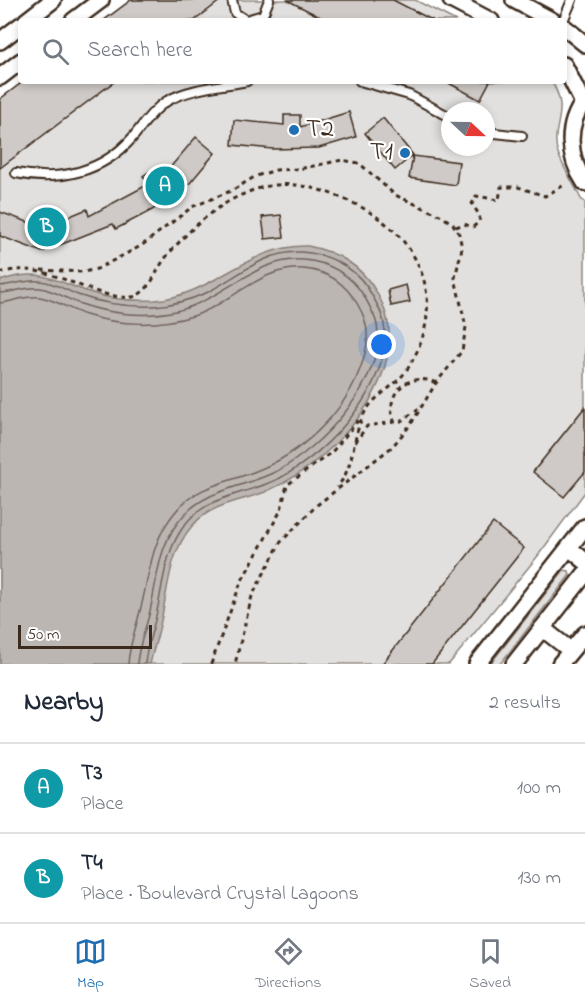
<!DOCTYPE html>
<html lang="en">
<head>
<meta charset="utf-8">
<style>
  :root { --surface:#fff; --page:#f6f6f7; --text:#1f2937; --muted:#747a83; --line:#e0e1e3; --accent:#1f6fb2 }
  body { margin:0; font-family:"Indie Flower",sans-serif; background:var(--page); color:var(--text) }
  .compass { position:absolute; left:441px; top:102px; width:54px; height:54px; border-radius:50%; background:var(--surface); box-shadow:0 3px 9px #0003; rotate:112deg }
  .scale { position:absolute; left:18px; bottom:15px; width:134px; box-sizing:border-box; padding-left:6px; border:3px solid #3b2a1e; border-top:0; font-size:16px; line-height:21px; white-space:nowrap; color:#3b2a1e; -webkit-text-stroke:4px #fff; paint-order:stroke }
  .you { position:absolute; left:382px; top:345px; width:21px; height:21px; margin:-15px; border:4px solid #fff; border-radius:50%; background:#1a73e8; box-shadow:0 0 0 9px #1a73e833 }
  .badge { display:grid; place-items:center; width:39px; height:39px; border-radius:50%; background:var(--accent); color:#fff; font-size:20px; font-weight:700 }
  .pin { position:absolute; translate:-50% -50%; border:3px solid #fff; box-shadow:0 2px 6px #0006 }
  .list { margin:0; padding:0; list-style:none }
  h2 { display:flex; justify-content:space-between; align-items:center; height:78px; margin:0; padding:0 24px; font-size:26px }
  h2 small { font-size:20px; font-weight:400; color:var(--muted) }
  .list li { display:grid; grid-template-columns:39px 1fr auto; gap:18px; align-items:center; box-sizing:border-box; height:90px; padding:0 24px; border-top:2px solid var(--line) }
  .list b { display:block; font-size:22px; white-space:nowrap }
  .list p { margin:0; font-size:20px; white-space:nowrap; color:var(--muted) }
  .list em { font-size:20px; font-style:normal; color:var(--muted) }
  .icon { flex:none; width:33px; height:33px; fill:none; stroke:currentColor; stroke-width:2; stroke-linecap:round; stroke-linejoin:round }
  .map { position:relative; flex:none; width:585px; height:664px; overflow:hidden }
  .search { position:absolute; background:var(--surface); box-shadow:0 3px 9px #0003; left:18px; right:18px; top:18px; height:66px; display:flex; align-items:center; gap:15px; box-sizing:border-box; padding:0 21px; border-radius:6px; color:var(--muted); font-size:22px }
  .sheet { height:258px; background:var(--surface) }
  nav { display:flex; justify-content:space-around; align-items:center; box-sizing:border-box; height:84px; border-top:2px solid var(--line); background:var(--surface); font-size:16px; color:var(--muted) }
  nav a { display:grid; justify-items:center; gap:3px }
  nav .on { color:var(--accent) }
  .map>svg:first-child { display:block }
  .green { fill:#e2e0de; stroke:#8e857e; stroke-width:1.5; fill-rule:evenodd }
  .water { fill:#bcb6b3; stroke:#887e77; stroke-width:1.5 }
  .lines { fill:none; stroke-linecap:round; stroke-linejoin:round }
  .shore { stroke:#6f625a; stroke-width:1.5 }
  .building { fill:#cfcac7; stroke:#3b2a1e; stroke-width:1.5 }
  .lane-casing { stroke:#3b2a1e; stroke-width:12 }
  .street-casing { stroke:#3b2a1e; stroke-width:20 }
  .path { stroke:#3b2a1e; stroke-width:3; stroke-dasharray:4.5 4.5; stroke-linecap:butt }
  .lane { stroke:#fff; stroke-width:8 }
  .street { stroke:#fff; stroke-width:15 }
  .poi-dot { fill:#1f6fb2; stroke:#fff; stroke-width:2 }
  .labels { text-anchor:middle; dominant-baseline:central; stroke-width:4.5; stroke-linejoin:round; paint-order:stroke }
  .poi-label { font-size:26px; fill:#3b2a1e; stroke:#fff; text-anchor:start }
</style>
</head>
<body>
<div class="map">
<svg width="585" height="664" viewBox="0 0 585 664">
  <rect width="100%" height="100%" fill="#fff"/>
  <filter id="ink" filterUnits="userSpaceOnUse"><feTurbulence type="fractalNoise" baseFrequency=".0167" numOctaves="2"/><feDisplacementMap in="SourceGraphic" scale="12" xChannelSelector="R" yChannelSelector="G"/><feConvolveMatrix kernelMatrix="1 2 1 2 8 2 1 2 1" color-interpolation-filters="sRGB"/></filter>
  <g filter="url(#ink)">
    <!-- green -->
    <path class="green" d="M 131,0 L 415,0 L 456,21 L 103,21 Z
      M 24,81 L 551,81 C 572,112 549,127 558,153 C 563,168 574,184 581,199 L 585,202 L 585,492 L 537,557 L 449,664 L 0,664 L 0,99 ZM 450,111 L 486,111 L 486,147 L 450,147 Z
      M 564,570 L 569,571 L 570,575 L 500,664 L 490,664 Z"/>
    <!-- water -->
    <path class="water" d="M 308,246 C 338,252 361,265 377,293 C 411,351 368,416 323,455 C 306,470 286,483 265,492 C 239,502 212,503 192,526 C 171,551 169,580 163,611 C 160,629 154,647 150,664 L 0,664 L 0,281 C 39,266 56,282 92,293 C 112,300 134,301 155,300 C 212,296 249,244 308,246 Z"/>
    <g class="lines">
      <!-- shore -->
      <path class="shore" d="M 0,286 C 14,285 26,279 40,281 C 54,282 65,290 78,295 C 103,304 128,307 154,306 C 172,305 190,300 206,293 C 238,277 263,251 301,252 C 326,253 353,266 367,287 C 374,298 382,311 384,324 C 394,383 328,453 280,478 C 250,494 211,494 187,522 C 165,549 164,579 157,611 C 154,629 146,646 145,664
        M 0,293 C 14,293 25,286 40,288 C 54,290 65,298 78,303 C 108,314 144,318 176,311 C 221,301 257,256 304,260 C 329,262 351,275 364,296 C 369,305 375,315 377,325 C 386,380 321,448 277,471 C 246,487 209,488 184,515 C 158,543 158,576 150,611 C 146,629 138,646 137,664
        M 0,303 C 14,302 25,295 40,297 C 56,300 71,310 86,315 C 120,326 160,326 193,316 C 231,304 262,265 304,269 C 328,271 346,284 358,305 C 371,327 369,346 360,369 C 343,415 300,454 256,471 C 227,483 197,485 176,511 C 150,541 150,574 140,611 C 136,628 129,646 128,664"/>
    </g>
    <!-- building -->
    <path class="building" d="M 131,0 L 221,0 L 194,21 L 103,21 Z
      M 287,0 L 393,0 L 434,21 L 328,21 Z
      M 24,81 L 115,81 L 0,168 L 0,99 Z
      M 445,81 L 490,81 L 480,100 Z
      M 349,112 L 356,137 L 319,148 L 273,149 L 232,145 L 234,120 L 284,125 L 284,115 L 300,115 L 300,127 Z
      M 383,118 L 413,155 L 395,170 L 365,133 Z
      M 196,137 L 215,153 L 190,183 L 152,210 L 116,229 L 113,224 L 42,252 L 0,236 L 0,212 L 36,225 L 36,217 L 50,217 L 51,224 L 87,209 L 89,216 L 149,184 L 143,176 L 156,167 L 162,177 Z
      M 413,156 L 459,162 L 456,185 L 409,178 Z
      M 281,215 L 284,237 L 265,239 L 262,217 Z
      M 406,285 L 410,302 L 391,306 L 388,290 Z
      M 585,407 L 585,472 L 564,497 L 533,472 Z
      M 493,523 L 524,548 L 509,567 L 432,664 L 382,664 Z"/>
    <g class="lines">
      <!-- lane casing -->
      <g class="lane-casing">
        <path id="lane" d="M 232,0 L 235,13 L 246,20 L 263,15 L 269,0
          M 563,21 L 572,0
          M 360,81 L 409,95 L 450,117
          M 486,132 L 522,136
          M 16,173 C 60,182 103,172 133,137 C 144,124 152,110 167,101 C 189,88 222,86 247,81"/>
      </g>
      <!-- street casing -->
      <g class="street-casing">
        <path id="street" d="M 451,0 L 491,21
          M 514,0 L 553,21
          M 26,21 L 53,0
          M 73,21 L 101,0
          M 564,27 L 585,44
          M 0,41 L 21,25
          M 564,65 L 583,103
          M 0,77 L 21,61
          M 585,100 C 565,126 568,157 585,183
          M 569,548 L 585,561
          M 542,628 L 570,650
          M 477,664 L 585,527
          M 514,664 L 585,574
          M 560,664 L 585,634"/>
      </g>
      <!-- path -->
      <path class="path" d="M 456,227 L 464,224 L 473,227 L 479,222 L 480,216 L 472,204 L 476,196 L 499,200 L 501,187 L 518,187 L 545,196 L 566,184
        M 41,270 L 84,272 L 97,269 L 141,246 L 192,207 L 233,190 L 256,176 L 276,170 L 299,169 L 342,160 L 359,163 L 395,195 L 440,215 L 453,224 L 459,234 L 462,248 L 455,278 L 466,327 L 462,351 L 436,383 L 411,424 L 392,447 L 317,505 L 280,543 L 252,596 L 235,664
        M 0,273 C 50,258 85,300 133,297 C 153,290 155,270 167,256 C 190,228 221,200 257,189 C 289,178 323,189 353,203 C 421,235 451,304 406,371 C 395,387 375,395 365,412 C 351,437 356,465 337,487
        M 395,423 C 382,394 409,370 436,383
        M 355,443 L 367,426 L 401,421 L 418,409
        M 211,664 L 241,582 L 281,510 L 287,485 L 332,452 L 361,417"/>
      <!-- lane -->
      <use href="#lane" class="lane"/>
      <!-- street -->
      <use href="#street" class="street"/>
    </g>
  </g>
  <!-- markers -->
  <g class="poi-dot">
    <circle cx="294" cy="130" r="6"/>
    <circle cx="405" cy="153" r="6"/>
  </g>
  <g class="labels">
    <!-- poi labels -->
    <g class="poi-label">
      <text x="306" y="130">T2</text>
      <text x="393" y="153" text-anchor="end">T1</text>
    </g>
  </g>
</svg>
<svg class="compass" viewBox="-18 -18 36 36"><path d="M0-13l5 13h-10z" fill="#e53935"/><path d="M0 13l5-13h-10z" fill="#747a83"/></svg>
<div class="scale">50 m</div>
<div class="you"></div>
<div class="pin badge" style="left:165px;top:186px;background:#0f9aa8">A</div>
<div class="pin badge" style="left:47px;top:227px;background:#0f9aa8">B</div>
<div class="search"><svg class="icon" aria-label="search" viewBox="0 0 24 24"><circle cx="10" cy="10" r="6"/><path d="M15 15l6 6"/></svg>Search here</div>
</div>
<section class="sheet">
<h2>Nearby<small>2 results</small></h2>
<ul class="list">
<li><span class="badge" style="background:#0f9aa8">A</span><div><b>T3</b><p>Place</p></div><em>100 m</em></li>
<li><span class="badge" style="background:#0f9aa8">B</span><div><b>T4</b><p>Place · Boulevard Crystal Lagoons</p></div><em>130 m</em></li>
</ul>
</section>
<nav>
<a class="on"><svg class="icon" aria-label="map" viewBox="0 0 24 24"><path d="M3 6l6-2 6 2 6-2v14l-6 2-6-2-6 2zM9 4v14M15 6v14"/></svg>Map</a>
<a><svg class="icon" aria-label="directions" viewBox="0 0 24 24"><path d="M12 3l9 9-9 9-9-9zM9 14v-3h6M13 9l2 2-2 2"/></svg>Directions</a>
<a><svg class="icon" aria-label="saved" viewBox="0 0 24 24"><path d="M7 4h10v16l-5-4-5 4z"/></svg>Saved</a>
</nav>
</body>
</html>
